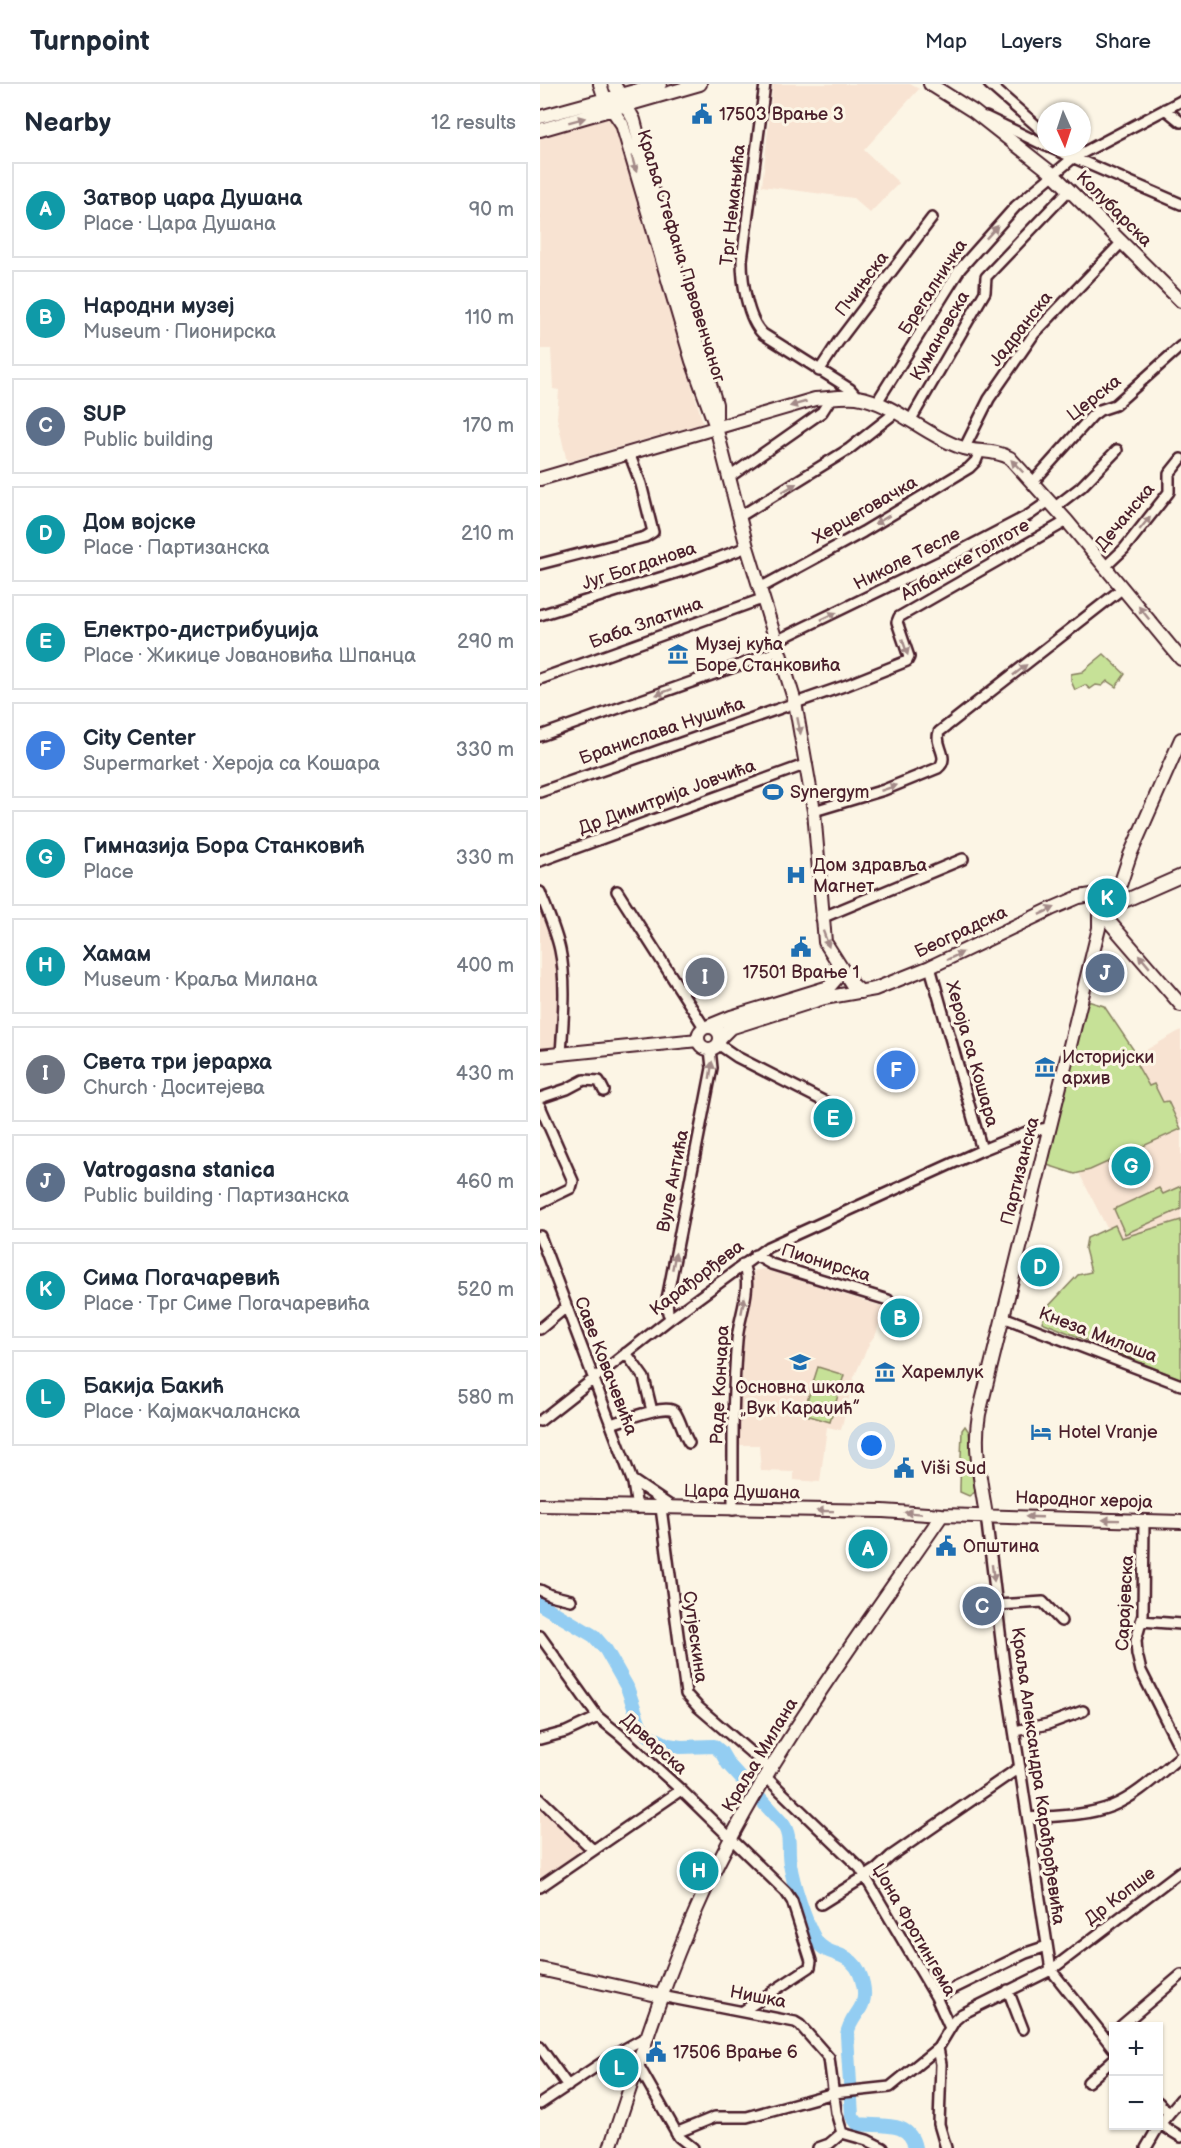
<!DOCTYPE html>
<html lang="en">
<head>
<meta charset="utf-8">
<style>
  :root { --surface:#fff; --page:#f2f2f3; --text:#1f2937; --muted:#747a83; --line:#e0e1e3; --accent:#1f6fb2 }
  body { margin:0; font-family:"Balsamiq Sans",sans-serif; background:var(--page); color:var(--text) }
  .controls { position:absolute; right:18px; bottom:18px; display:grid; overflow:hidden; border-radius:0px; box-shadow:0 2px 4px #0004 }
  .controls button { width:54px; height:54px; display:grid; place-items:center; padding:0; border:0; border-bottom:2px solid var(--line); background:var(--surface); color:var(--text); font:30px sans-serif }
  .compass { position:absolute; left:497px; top:18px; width:54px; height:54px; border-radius:50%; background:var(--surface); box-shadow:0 2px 4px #0004; rotate:177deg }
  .you { position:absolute; left:332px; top:1362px; width:21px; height:21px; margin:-15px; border:4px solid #fff; border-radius:50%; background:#1a73e8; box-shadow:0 0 0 9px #1a73e833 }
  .badge { display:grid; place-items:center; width:39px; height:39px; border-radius:50%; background:var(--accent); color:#fff; font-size:20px; font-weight:700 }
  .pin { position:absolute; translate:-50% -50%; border:3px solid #fff; box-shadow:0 2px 6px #0006 }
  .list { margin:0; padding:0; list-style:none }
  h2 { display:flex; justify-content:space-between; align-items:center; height:78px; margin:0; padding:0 24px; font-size:26px }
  h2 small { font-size:20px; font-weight:400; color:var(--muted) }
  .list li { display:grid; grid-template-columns:39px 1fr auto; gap:18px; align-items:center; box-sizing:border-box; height:96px; margin:0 12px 12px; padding:0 12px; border:2px solid var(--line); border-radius:0px }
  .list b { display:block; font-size:22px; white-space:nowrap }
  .list p { margin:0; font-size:20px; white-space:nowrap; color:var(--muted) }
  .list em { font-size:20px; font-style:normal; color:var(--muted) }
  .map { position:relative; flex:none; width:641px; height:2064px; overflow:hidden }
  header { display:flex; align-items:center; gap:36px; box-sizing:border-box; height:84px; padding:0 30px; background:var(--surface); border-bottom:2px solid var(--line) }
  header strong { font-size:28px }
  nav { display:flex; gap:33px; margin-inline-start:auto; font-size:21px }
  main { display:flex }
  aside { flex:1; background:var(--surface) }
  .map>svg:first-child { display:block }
  .built { fill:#f8e3d2 }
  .green { fill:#c6e197; stroke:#888061; stroke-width:1.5 }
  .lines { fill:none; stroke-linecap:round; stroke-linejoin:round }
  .river { stroke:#93cdf2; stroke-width:14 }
  .street-casing { stroke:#4a1f2b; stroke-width:14 }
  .secondary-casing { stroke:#4a1f2b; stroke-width:16 }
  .street { stroke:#fcf5e5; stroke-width:9 }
  .secondary { stroke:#fcf5e5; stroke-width:12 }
  .oneway { fill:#a38a88 }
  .labels { text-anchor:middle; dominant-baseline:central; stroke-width:6; stroke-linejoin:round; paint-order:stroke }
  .poi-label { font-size:18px; fill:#4a1f2b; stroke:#fcf5e5; text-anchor:start }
  .street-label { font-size:18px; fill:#4a1f2b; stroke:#fcf5e5 }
</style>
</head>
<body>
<header>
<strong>Turnpoint</strong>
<nav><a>Map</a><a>Layers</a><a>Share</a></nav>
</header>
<main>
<aside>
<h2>Nearby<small>12 results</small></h2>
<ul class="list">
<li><span class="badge" style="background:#0f9aa8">A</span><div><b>Затвор цара Душана</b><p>Place · Цара Душана</p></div><em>90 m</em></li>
<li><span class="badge" style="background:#0f9aa8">B</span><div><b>Народни музеј</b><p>Museum · Пионирска</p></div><em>110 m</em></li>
<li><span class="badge" style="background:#5c6f8a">C</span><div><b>SUP</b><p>Public building</p></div><em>170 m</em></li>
<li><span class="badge" style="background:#0f9aa8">D</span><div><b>Дом војске</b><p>Place · Партизанска</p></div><em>210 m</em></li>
<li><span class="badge" style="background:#0f9aa8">E</span><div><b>Електро-дистрибуција</b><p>Place · Жикице Јовановића Шпанца</p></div><em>290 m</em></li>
<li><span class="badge" style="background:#3f7fe0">F</span><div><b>City Center</b><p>Supermarket · Хероја са Кошара</p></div><em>330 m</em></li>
<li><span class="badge" style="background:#0f9aa8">G</span><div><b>Гимназија Бора Станковић</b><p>Place</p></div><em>330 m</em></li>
<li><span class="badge" style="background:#0f9aa8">H</span><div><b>Хамам</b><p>Museum · Краља Милана</p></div><em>400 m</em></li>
<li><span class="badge" style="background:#6b7280">I</span><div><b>Света три јерарха</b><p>Church · Доситејева</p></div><em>430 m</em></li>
<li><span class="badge" style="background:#5c6f8a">J</span><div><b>Vatrogasna stanica</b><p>Public building · Партизанска</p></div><em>460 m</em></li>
<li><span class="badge" style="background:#0f9aa8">K</span><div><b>Сима Погачаревић</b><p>Place · Трг Симе Погачаревића</p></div><em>520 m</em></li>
<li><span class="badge" style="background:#0f9aa8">L</span><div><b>Бакија Бакић</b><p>Place · Кајмакчаланска</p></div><em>580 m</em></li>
</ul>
</aside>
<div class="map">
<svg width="641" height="2064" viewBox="0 0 641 2064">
  <rect width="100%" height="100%" fill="#fcf5e5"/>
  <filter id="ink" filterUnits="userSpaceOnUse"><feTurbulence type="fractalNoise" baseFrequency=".0167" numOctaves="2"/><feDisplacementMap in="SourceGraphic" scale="12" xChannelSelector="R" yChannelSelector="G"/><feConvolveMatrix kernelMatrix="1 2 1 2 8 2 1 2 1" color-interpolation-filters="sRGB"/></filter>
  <g filter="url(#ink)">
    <!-- built -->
    <path class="built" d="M 233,0 L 370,0 L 379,5 L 324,66 L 359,99 L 330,129 L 313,114 L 222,102 Z
      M 70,34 L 78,46 L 163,339 L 27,378 L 17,334 L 19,306 L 13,305 L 11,265 L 0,265 L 0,54 Z
      M 0,820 L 16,865 L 20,896 L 15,965 L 0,966 Z
      M 641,946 L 641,1044 L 628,1017 L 623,1019 L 609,1003 L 592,974 Z
      M 641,1045 L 641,1136 L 581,1154 L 575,1141 L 567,1144 L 539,1089 L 550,1086 Z
      M 223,1185 L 344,1223 L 336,1250 L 330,1258 L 314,1293 L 301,1346 L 287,1343 L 280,1398 L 254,1396 L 254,1388 L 221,1387 L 219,1361 L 199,1361 L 199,1262 L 214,1187 Z
      M 0,1721 L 45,1765 L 0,1796 Z"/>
    <!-- green -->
    <path class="green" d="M 564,570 L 585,590 L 576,603 L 567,597 L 562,602 L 556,601 L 550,605 L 545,601 L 535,606 L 531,597 L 531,590 L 542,588 Z
      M 541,915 L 564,922 L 597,971 L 593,974 L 609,1002 L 614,1000 L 623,1018 L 628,1017 L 641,1045 L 550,1086 L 535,1090 L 501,1079 L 512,1032 L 535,968 Z
      M 641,1102 L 641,1125 L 585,1150 L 574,1125 L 619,1104 L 623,1110 Z
      M 641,1136 L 641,1295 L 502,1238 L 506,1225 L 538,1191 L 551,1188 L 545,1165 L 547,1154 L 575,1141 L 581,1154 Z
      M 278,1283 L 304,1291 L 290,1338 L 263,1330 Z
      M 425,1342 L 429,1348 L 435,1404 L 435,1408 L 429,1412 L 420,1408 L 420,1403 L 422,1346 Z"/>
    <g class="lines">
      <!-- river -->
      <path class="river" d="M 0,1520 L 54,1552 L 66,1566 L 87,1603 L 100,1641 L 108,1651 L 128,1661 L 141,1663 L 174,1662 L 181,1668 L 188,1680 L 243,1740 C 252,1753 247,1765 250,1780 C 253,1799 265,1838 275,1855 C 288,1877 315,1862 323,1900 C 329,1927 310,1929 307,1951 L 312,2032 L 318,2040 C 340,2043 370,2035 375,2064"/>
      <!-- street casing -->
      <g class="street-casing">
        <path id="street" d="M 225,0 L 202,176 C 202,197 207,235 223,250 L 310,305 L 318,314
          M 449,0 L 506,50
          M 625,25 L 641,38
          M 446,33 L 506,62
          M 509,63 L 641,120
          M 279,287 L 298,258 L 392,134
          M 337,318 L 420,185 L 476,122 L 533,74 L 641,17
          M 370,337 L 445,208 L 446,193 L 529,106
          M 424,365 L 449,315 L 494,250 L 582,158
          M 188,394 L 282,328 L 291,314
          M 493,398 L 552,332 L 560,326 L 575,321 L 641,262
          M 515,423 L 541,403 L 577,366
          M 199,433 L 309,365 L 356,328
          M 0,480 L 105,453 L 113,448 L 101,400 L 89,369
          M 566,482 L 584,465 L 629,408 L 629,390 L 641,375
          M 220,504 L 323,448 L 429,384 L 436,377 L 440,367
          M 0,531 L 152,484 L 207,463
          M 236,557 L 401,477 L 489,431 L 509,417
          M 0,595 L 222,515
          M 0,652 L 239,567
          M 0,708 L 307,601 L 367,577 L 369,573 L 357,538 L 359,533 L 527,437
          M 274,727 L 344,706 L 398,684 C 411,673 394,662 399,648 L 583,504
          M 0,777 L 267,680
          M 77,807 L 164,943
          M 0,808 C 7,827 16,847 20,866 C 27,899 23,936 21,970
          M 281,834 L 423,775
          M 390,883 L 442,1066
          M 178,960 L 197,973 L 305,1028
          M 0,1014 L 27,1005 L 44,996 L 59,997 L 64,1007
          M 0,1022 L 33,1097 L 31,1104 L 0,1119
          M 0,1152 L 93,1399 L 97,1424
          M 215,1171 L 231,1180 L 348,1216
          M 463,1233 L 641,1301
          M 131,1234 L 128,1229 L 127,1215 L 172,984 L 170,965
          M 0,1245 L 25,1224
          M 86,1269 L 104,1294 L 112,1327
          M 0,1337 L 131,1234 L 228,1163 L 442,1066 L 489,1047 L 509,1044
          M 71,1340 C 82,1337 128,1318 135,1328 C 141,1337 143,1349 149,1359
          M 92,1396 L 132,1423
          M 121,1424 L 146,1610 L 158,1623 L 230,1685
          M 193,1426 C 193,1369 192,1313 197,1256 C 199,1231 213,1205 203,1180
          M 446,1431 L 464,1581 L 511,1886 L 574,1965
          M 604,1436 L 603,1531 L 596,1556 L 597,1570 L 601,1587 L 641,1666
          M 0,1506 L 10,1511 L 31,1516
          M 457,1521 L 503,1518 L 521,1537
          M 601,1537 L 641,1540
          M 0,1552 L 58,1633
          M 475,1647 L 508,1640 L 543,1627
          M 0,1655 L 26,1648 L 58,1633 L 79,1650 L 141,1706 L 246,1808 L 252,1817 L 271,1877 L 270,1883 L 203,1927
          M 226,1693 L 320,1784 L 396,1913 L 410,1944
          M 0,1715 L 53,1766
          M 488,1734 C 515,1732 546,1732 572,1722 C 597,1712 620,1689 641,1672
          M 0,1803 L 141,1706
          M 281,1820 L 337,1785 L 351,1772 L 480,1683
          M 468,1906 L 483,1945
          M 121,1912 L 255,1938 L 260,1941 L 289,1974 L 296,2028 L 302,2049
          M 396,1913 L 486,1869 L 507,1862
          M 581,1942 L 641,1891
          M 0,1963 L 28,2002
          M 72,1972 L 84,1972 L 98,1981 L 139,2053 L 153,2064
          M 548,1998 L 574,1975
          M 618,2018 L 628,2029
          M 0,2020 L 72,1972 L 108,1952
          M 620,2040 L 641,2053
          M 136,2049 L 175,2033 L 207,2033 L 294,2009 L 350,2003 L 398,1964
          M 302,2049 L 327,2056 L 343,2064
          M 278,2064 L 289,2060 L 302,2049
          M 406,2064 L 399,2040 L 401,1980 L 398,1964 L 415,1936 L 422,1930 L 511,1886 L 641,1787
          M 606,2064 L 620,2040 L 641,2015"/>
      </g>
      <!-- secondary casing -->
      <g class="secondary-casing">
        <path id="secondary" d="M 60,0 L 65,15 L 82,40 L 152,277 L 176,343 L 207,463 L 255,618 L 274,727 L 285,858 L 311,899 L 321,908
          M 74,0 L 94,36 L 111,101 L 176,320 L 176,333
          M 390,0 L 433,27 L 513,90 L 641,217
          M 0,33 L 120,0
          M 0,46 L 160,0
          M 0,395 L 275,315 C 289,314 303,312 317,313 C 355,319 384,351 420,363 C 436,369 455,365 470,374 L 527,437 L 641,575
          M 577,810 L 590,771 L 641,655
          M 575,821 L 641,792
          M 566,834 L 641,921
          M 169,942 L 191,933 L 289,903 L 296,895 L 298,880
          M158 954a11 11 0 1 1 22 0a11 11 0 1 1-22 0Z
          M 180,954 L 190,944 L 284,914 L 335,905 L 390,883 L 511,825 L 539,813 L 558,810
          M 0,972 L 158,956
          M 0,1421 L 343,1427 L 402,1431 L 641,1438
          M 446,1431 C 441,1399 433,1363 439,1330 L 559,844 L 559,820
          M 0,1885 L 121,1912
          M 70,2064 C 97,1984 122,1902 157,1824 C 219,1683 315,1558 402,1431"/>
      </g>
      <!-- street -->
      <use href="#street" class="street"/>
      <!-- secondary -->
      <use href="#secondary" class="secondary"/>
    </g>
    <!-- one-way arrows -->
    <defs><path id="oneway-solid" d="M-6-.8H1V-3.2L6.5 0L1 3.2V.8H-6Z" transform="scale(1.5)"/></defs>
    <g class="oneway">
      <use href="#oneway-solid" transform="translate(37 36) rotate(-15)"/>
      <use href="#oneway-solid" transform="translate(94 80) rotate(74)"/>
      <use href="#oneway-solid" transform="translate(452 148) rotate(-47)"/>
      <use href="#oneway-solid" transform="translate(258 320) rotate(164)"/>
      <use href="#oneway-solid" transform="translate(477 382) rotate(-134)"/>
      <use href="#oneway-solid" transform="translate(249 404) rotate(-31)"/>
      <use href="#oneway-solid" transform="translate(342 436) rotate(149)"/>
      <use href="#oneway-solid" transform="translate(605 439) rotate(-51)"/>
      <use href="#oneway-solid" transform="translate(604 529) rotate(-129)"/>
      <use href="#oneway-solid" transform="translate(289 532) rotate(-25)"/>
      <use href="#oneway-solid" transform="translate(365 563) rotate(71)"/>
      <use href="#oneway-solid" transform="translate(480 586) rotate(-38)"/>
      <use href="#oneway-solid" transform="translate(124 608) rotate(160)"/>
      <use href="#oneway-solid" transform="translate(259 642) rotate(79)"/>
      <use href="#oneway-solid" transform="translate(349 704) rotate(-19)"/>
      <use href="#oneway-solid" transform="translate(507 827) rotate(-25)"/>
      <use href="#oneway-solid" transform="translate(286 855) rotate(70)"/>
      <use href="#oneway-solid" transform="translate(415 872) rotate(-26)"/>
      <use href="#oneway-solid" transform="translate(604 877) rotate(-130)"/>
      <use href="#oneway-solid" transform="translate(171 986) rotate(-82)"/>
      <use href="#oneway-solid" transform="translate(134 1177) rotate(-79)"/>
      <use href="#oneway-solid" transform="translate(203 1221) rotate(-79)"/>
      <use href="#oneway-solid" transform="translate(285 1427) rotate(-179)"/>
      <use href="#oneway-solid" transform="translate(373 1429) rotate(-176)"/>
      <use href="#oneway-solid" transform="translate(494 1433) rotate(-178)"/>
      <use href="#oneway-solid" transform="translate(571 1436) rotate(-179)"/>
      <use href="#oneway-solid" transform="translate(453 1489) rotate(83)"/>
    </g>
  </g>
  <!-- icons -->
  <defs>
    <g id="civic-bare" transform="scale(1.62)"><path d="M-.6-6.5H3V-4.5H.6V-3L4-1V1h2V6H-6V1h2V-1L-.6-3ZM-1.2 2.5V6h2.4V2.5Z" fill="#1f6fb2" stroke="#fcf5e5" stroke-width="2.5" paint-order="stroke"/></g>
    <g id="museum-bare" transform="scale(1.62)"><path d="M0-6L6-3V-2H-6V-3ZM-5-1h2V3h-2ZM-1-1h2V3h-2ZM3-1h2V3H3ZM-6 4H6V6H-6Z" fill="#1f6fb2" stroke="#fcf5e5" stroke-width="2.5" paint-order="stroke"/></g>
    <g id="stadium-bare" transform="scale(1.62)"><path d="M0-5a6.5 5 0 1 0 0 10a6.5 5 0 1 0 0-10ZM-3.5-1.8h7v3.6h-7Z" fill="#1f6fb2" stroke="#fcf5e5" stroke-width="2.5" paint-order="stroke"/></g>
    <g id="hospital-bare" transform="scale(1.62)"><path d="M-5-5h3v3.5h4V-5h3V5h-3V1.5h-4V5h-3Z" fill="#1f6fb2" stroke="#fcf5e5" stroke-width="2.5" paint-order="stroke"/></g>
    <g id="school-bare" transform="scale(1.62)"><path d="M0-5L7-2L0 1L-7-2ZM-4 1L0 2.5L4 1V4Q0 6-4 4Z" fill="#1f6fb2" stroke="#fcf5e5" stroke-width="2.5" paint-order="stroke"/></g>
    <g id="hotel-bare" transform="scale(1.62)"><path d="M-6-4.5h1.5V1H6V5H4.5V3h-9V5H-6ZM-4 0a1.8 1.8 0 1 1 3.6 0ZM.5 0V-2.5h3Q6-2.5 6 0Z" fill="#1f6fb2" stroke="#fcf5e5" stroke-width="2.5" paint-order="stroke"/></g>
  </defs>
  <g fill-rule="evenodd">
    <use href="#civic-bare" x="162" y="30"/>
    <use href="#museum-bare" x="138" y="570"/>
    <use href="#stadium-bare" x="233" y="708"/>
    <use href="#hospital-bare" x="256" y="791"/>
    <use href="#civic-bare" x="261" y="863"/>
    <use href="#museum-bare" x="505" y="983"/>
    <use href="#school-bare" x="260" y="1278"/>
    <use href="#museum-bare" x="345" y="1288"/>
    <use href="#hotel-bare" x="501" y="1348"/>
    <use href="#civic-bare" x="364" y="1384"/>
    <use href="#civic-bare" x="406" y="1462"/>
    <use href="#civic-bare" x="116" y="1968"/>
  </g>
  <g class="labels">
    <!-- poi labels -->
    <g class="poi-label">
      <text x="179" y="30">17503 Врање 3</text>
      <text x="155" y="560">Музеј кућа<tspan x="155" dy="21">Боре Станковића</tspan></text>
      <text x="250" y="708">Synergym</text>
      <text x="273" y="781">Дом здравља<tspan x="273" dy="21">Магнет</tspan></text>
      <text x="261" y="888" text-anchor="middle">17501 Врање 1</text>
      <text x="522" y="973">Историјски<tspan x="522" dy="21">архив</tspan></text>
      <text x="362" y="1288">Харемлук</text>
      <text x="260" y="1303" text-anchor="middle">Основна школа<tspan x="260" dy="21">„Вук Караџић”</tspan></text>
      <text x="518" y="1348">Hotel Vranje</text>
      <text x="381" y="1384">Viši Sud</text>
      <text x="423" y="1462">Општина</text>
      <text x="133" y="1968">17506 Врање 6</text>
    </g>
    <!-- street labels -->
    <g class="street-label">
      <text transform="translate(193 121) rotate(-84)">Трг Немањића</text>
      <text transform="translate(574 125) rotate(45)">Колубарска</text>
      <text transform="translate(141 172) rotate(73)">Краља Стефана Првовенчаног</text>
      <text transform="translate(322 200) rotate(-53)">Пчињска</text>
      <text transform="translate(393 203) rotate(-57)">Брегалничка</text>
      <text transform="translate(481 245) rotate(-52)">Јадранска</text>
      <text transform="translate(400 252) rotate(-60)">Кумановска</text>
      <text transform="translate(554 314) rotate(-38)">Церска</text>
      <text transform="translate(325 426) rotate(-30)">Херцеговачка</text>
      <text transform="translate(585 433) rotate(-50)">Дечанска</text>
      <text transform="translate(367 475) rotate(-27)">Николе Тесле</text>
      <text transform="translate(425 476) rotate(-30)">Албанске голготе</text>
      <text transform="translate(99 482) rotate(-18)">Југ Богданова</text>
      <text transform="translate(106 539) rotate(-20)">Баба Златина</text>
      <text transform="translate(122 647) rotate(-19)">Бранислава Нушића</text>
      <text transform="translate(127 713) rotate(-20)">Др Димитрија Јовчића</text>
      <text transform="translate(421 848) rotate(-25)">Београдска</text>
      <text transform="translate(432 970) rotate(74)">Хероја са Кошара</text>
      <text transform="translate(480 1087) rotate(-76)">Партизанска</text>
      <text transform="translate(133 1097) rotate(-79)">Вуле Антића</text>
      <text transform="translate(286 1179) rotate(17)">Пионирска</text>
      <text transform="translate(157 1194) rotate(-37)">Карађорђева</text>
      <text transform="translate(558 1251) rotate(21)">Кнеза Милоша</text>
      <text transform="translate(66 1282) rotate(69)">Саве Ковачевића</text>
      <text transform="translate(180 1301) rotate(-87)">Раде Кончара</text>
      <text transform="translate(202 1408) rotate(1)">Цара Душана</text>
      <text transform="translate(544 1416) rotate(2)">Народног хероја</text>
      <text transform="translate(585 1519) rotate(-87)">Сарајевска</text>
      <text transform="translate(155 1553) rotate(82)">Сутјескина</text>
      <text transform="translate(114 1660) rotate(42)">Дрварска</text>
      <text transform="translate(220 1671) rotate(-59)">Краља Милана</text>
      <text transform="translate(498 1692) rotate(82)">Краља Александра Карађорђевића</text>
      <text transform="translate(580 1812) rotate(-37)">Др Копше</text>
      <text transform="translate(374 1846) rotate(60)">Џона Фротингема</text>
      <text transform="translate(218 1913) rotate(11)">Нишка</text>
    </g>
  </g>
</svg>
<div class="controls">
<button>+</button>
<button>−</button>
</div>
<svg class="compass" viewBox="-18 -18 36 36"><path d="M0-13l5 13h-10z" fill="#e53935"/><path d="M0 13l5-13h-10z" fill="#747a83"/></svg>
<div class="you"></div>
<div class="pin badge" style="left:328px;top:1465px;background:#0f9aa8">A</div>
<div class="pin badge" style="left:360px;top:1234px;background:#0f9aa8">B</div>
<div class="pin badge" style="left:442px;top:1522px;background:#5c6f8a">C</div>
<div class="pin badge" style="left:500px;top:1183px;background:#0f9aa8">D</div>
<div class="pin badge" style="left:293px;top:1034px;background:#0f9aa8">E</div>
<div class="pin badge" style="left:356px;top:986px;background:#3f7fe0">F</div>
<div class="pin badge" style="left:591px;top:1082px;background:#0f9aa8">G</div>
<div class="pin badge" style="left:159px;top:1787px;background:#0f9aa8">H</div>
<div class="pin badge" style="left:165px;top:893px;background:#6b7280">I</div>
<div class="pin badge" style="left:565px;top:889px;background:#5c6f8a">J</div>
<div class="pin badge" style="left:567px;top:814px;background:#0f9aa8">K</div>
<div class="pin badge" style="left:79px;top:1984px;background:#0f9aa8">L</div>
</div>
</main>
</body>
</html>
